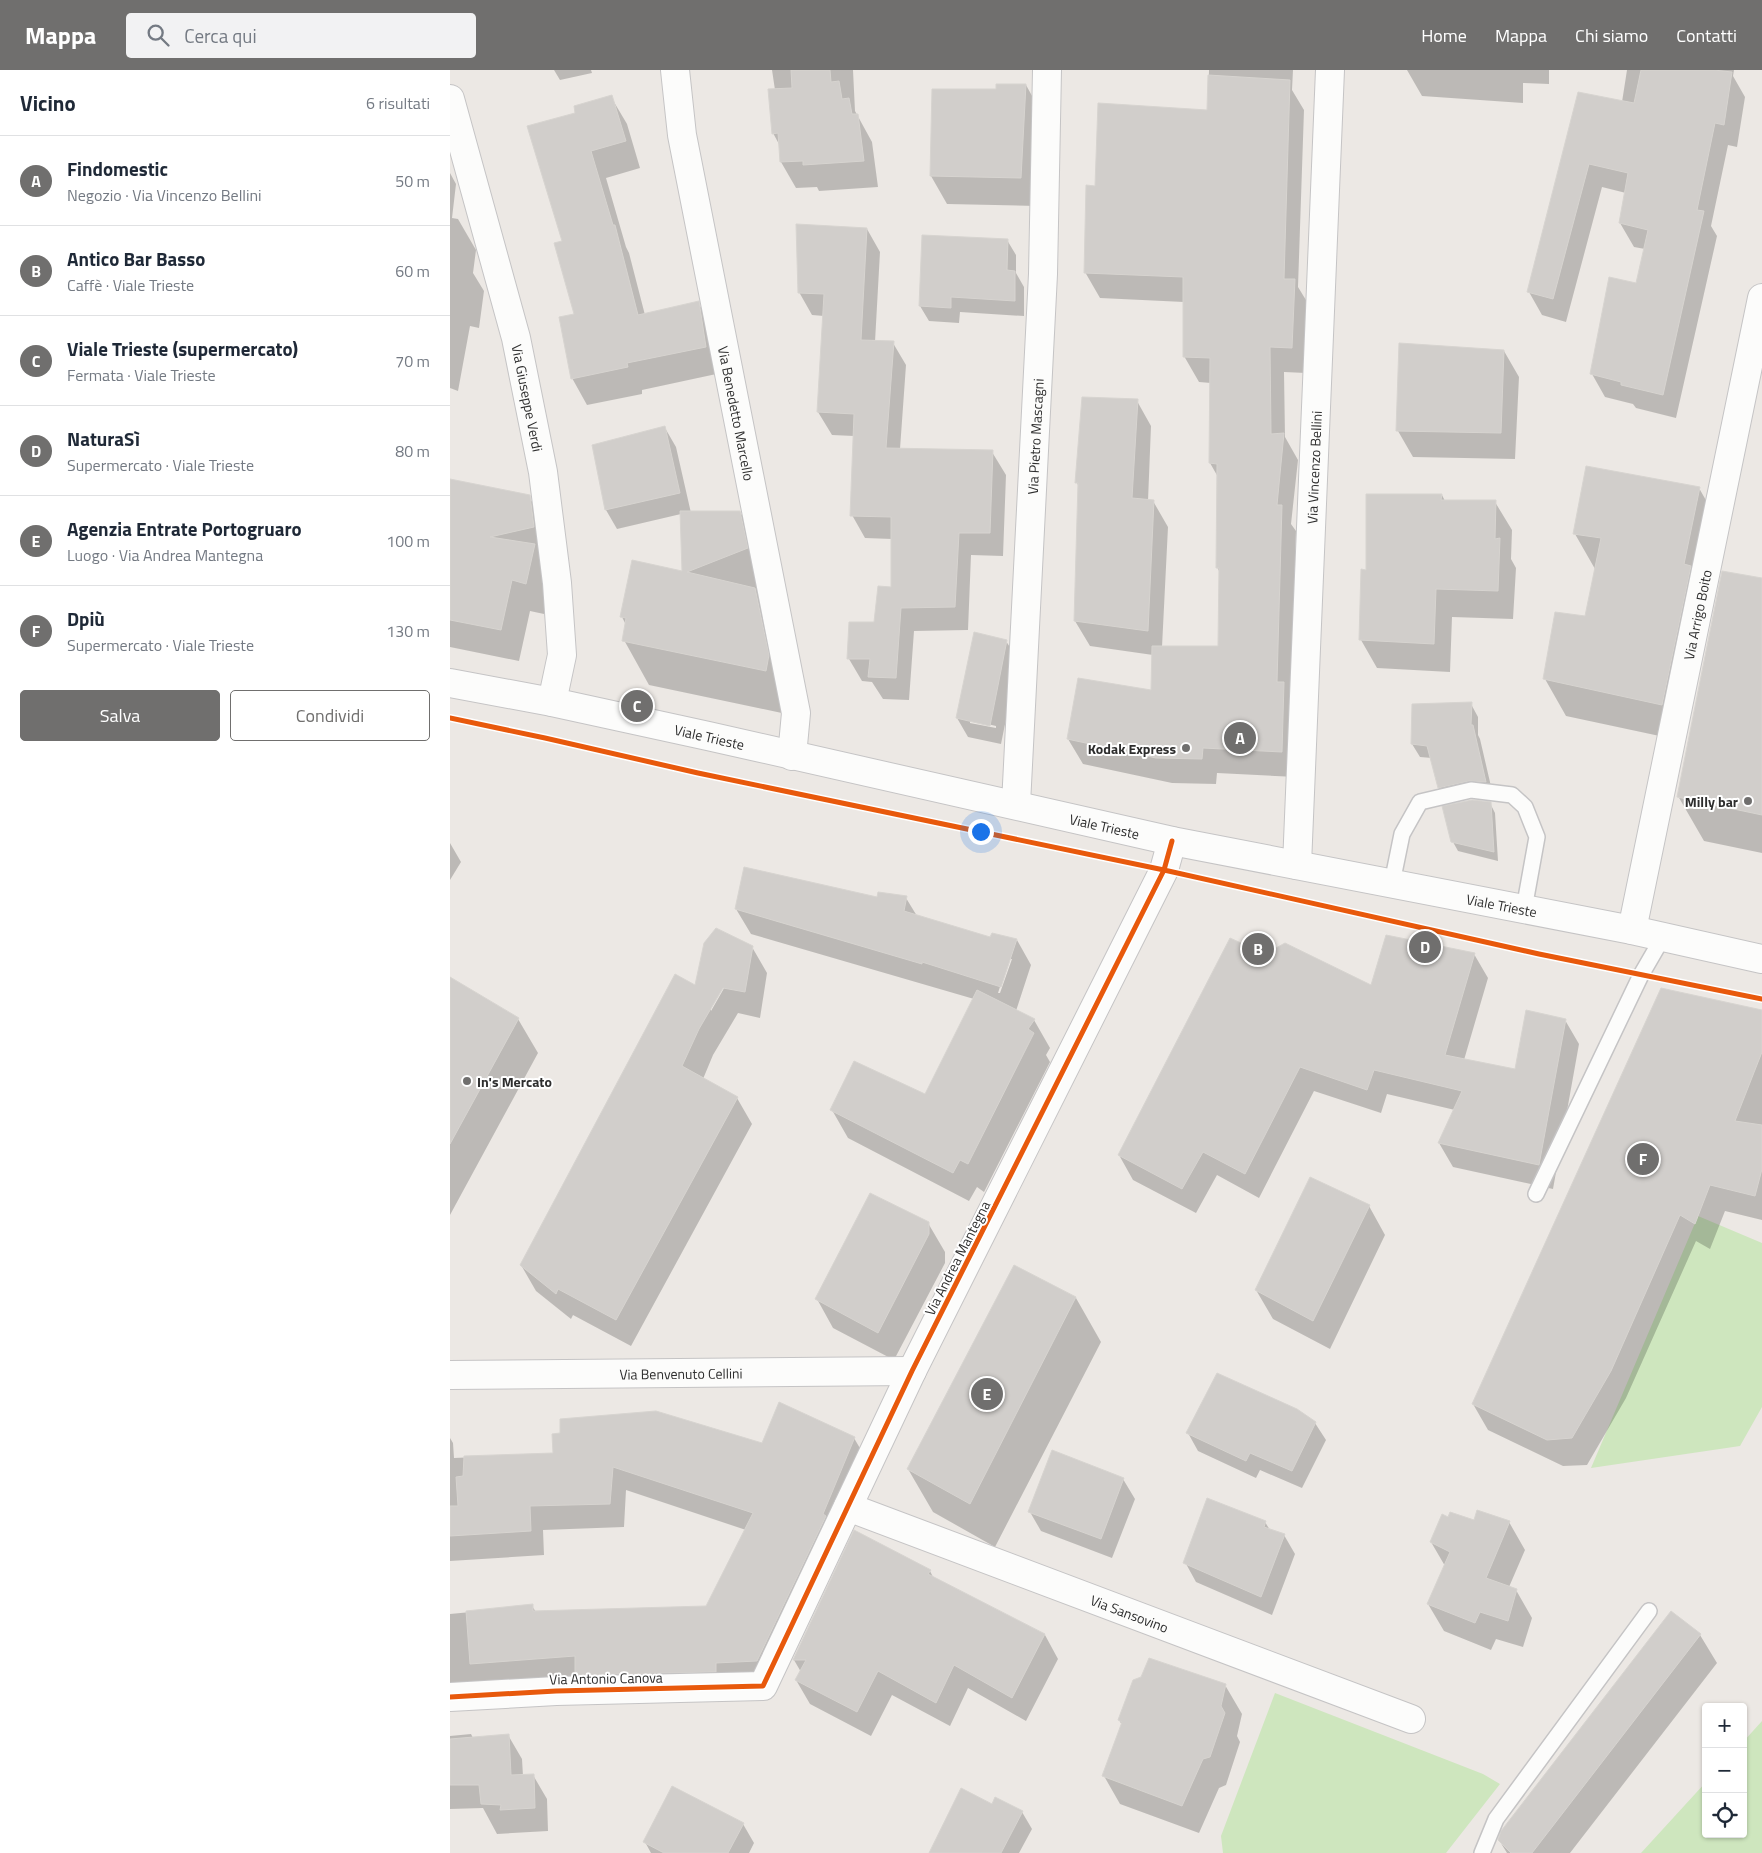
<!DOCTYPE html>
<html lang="it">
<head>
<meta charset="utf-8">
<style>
  :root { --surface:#fff; --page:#f2f2f3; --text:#1f2937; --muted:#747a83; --line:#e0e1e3; --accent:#706f6e }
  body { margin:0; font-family:"Titillium Web",sans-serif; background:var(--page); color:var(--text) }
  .controls { position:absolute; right:15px; bottom:15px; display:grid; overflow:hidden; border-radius:5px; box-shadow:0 1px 4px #0004 }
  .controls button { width:45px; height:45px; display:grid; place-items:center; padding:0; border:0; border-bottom:1px solid var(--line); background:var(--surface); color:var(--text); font:25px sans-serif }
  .you { position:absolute; left:530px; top:761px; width:18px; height:18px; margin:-12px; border:4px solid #fff; border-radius:50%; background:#1a73e8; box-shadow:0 0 0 8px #1a73e833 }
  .badge { display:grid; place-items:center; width:32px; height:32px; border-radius:50%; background:var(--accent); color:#fff; font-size:16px; font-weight:700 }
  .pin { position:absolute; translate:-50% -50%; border:2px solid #fff; box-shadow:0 1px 5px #0006 }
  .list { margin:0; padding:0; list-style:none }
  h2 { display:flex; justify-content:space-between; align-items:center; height:65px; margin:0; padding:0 20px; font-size:21px }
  h2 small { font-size:16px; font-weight:400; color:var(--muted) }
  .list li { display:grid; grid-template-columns:32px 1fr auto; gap:15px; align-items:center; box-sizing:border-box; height:90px; padding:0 20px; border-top:1px solid var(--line) }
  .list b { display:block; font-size:19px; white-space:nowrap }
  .list p { margin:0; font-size:16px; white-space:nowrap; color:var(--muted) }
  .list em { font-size:16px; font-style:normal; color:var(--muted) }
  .actions { display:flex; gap:10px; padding:15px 20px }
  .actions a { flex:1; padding:11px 0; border:1px solid var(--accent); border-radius:5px; text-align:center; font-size:18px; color:var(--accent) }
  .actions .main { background:var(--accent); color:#fff }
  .icon { flex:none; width:28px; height:28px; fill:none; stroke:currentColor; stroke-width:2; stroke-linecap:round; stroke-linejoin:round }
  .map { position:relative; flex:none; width:1312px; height:1783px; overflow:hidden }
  header { display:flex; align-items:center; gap:30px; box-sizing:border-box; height:70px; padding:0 25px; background:var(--accent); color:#fff }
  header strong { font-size:24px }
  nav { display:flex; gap:28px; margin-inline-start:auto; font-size:18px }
  .search { width:350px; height:45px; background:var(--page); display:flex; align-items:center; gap:12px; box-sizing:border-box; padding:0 18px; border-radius:5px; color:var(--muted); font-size:19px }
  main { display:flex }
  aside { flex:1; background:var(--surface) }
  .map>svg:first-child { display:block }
  .green { fill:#cee6be }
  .shadow { fill:#0003; fill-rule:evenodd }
  .building { fill:#d1cecb; stroke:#d7d4d0 }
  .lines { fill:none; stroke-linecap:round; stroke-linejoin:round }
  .service-casing { stroke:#c5c4c5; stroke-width:18 }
  .minor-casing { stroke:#c5c4c5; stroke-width:30 }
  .secondary-casing { stroke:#c5c4c5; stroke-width:30 }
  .service { stroke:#fcfcfb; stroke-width:15 }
  .minor { stroke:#fcfcfb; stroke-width:28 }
  .secondary { stroke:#fcfcfb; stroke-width:28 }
  .cycleway-casing { stroke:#fff; stroke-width:8 }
  .cycleway { stroke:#e8590c; stroke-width:5 }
  .poi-dot { fill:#706f6e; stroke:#fff; stroke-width:2 }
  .labels { text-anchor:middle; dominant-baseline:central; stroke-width:4; stroke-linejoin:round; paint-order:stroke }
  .street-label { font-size:14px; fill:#2e2e2e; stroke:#fff }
  .poi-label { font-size:14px; font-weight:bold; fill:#2e2e2e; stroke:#fff; text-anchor:end }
</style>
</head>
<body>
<header>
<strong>Mappa</strong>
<div class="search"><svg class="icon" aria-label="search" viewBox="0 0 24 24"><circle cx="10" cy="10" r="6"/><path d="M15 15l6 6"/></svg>Cerca qui</div>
<nav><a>Home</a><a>Mappa</a><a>Chi siamo</a><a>Contatti</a></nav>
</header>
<main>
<aside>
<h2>Vicino<small>6 risultati</small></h2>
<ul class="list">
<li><span class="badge">A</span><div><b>Findomestic</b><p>Negozio · Via Vincenzo Bellini</p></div><em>50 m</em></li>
<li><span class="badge">B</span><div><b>Antico Bar Basso</b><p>Caffè · Viale Trieste</p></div><em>60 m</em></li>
<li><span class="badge">C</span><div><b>Viale Trieste (supermercato)</b><p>Fermata · Viale Trieste</p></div><em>70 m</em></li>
<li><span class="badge">D</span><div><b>NaturaSì</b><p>Supermercato · Viale Trieste</p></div><em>80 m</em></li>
<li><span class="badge">E</span><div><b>Agenzia Entrate Portogruaro</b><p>Luogo · Via Andrea Mantegna</p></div><em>100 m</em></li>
<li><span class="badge">F</span><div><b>Dpiù</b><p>Supermercato · Viale Trieste</p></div><em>130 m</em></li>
</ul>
<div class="actions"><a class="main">Salva</a><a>Condividi</a></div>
</aside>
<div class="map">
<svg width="1312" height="1783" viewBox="0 0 1312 1783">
  <rect width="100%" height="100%" fill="#ece8e4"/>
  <!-- green -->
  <path class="green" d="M 1248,1146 L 1312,1173 L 1312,1337 L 1290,1376 L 1141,1398 Z
    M 825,1623 L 1033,1704 L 1050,1714 L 996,1783 L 773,1783 L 771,1766 Z
    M 1312,1651 L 1312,1783 L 1191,1783 L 1256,1712 L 1256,1764 L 1293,1764 L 1293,1672 Z"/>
  <!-- shadow -->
  <path class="shadow" d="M 104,0 L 141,0 L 142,3 L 110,10 Z
    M 322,0 L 403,0 L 405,41 L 422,72 L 428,117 L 369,121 L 367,117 L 346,118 L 331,92 L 330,76 L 323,63 L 325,20 Z
    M 759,0 L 843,0 L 842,20 L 854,40 L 848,217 L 859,235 L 856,303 L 834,302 L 835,367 L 848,390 L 841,454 L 846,461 L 841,628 L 846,707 L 767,703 L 766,714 L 722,713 L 633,694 L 618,669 L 703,621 L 703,585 L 640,576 L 625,551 L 629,417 L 627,413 L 687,331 L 701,356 L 698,431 L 703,431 L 718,457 L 712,577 L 769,577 L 770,503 L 767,497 L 768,407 L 760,393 L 761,313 L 749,312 L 734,286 L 734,232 L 650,228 L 635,202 L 646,117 L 758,41 Z
    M 957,0 L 1099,0 L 1099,14 L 1073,13 L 1073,33 L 972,26 Z
    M 1177,0 L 1284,0 L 1283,6 L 1295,27 L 1287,77 L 1278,75 L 1261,156 L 1267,166 L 1226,348 L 1186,338 L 1183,334 L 1155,327 L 1142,304 L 1187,214 L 1195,179 L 1184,177 L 1170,153 L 1176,123 L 1152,117 L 1116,252 L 1092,245 L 1079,222 L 1129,24 L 1172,32 Z
    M 576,15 L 592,44 L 587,136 L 497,134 L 481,106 L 548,20 Z
    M 161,27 L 177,54 L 190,98 L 156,108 L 176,177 L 179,183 L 195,245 L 248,233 L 264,259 L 271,303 L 192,320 L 192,324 L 137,335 L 122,308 L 126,245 L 113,172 L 127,44 Z
    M 0,103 L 6,114 L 2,148 L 8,149 L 26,180 L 23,203 L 34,221 L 29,258 L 20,256 L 8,321 L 0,318 L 0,319 Z
    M 417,159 L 430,182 L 425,272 L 443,273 L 456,295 L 450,379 L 542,382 L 556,405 L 553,486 L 521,485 L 518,560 L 464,561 L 459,630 L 433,629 L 422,612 L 412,611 L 399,589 L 425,554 L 442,518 L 442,469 L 415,468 L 402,445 L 404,366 L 382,365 L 368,342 L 374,246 L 362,245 L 349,222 Z
    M 557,170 L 566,185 L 566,203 L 574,217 L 574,246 L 510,242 L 509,253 L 479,251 L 470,236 Z
    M 1054,281 L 1069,307 L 1065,389 L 963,387 L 948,361 Z
    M 215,358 L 226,377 L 241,443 L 290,442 L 315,487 L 341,645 L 199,615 L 174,570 L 176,555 L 172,547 L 233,502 L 231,444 L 167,459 L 156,440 L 143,376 Z
    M 0,411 L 79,427 L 98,458 L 102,507 L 94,544 L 80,541 L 69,591 L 0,577 Z
    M 1249,418 L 1270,455 L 1233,671 L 1116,646 L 1095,609 L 1136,547 L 1145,499 L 1125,464 Z
    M 992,425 L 995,431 L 1045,432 L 1062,460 L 1061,489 L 1066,498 L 1063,549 L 1002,547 L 1000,602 L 927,598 L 911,570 L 917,501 Z
    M 1312,510 L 1312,783 L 1254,771 L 1228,726 Z
    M 556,571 L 568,590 L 551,674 L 518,667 L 507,648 ZM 520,650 L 546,656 L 546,658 L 520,653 Z
    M 1021,634 L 1028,647 L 1028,665 L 1030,669 L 1043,725 L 1027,724 L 997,731 L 989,718 L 982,688 L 970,687 L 962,674 Z
    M 1040,733 L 1045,743 L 1048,791 L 1008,781 L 1003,772 Z
    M 0,773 L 11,792 L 0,810 Z
    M 428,828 L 456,828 L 467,846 L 540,868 L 567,870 L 581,895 L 566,941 L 584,950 L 600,978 L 596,985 L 600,992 L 534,1122 L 527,1117 L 519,1131 L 398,1068 L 382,1040 L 475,1025 L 524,929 L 301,864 L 286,839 ZM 559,889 L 562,889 L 550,923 L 548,923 Z
    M 266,859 L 302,877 L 317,903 L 310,948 L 288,943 L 263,985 L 253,1009 L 287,1028 L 302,1054 L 181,1276 L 123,1245 L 121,1249 L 86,1221 L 71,1195 L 226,905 L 246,917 L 255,873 ZM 275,912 L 277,913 L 261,941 L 261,936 Z
    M 1024,884 L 1038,908 L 1014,990 L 1066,1001 L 1115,950 L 1129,974 L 1103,1119 L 1003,1097 L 989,1073 L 1005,1040 L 937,1024 L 931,1043 L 864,1021 L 809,1128 L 767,1105 L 746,1143 L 683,1110 L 669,1085 L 815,885 L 923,917 Z
    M 0,908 L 68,949 L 88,983 L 0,1145 Z
    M 1312,942 L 1312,1150 L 1275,1141 L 1260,1179 L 1246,1171 L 1176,1328 L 1137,1395 L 1113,1396 L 1038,1360 L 1023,1334 Z
    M 919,1136 L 935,1165 L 880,1279 L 823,1249 L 806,1220 Z
    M 478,1153 L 495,1182 L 495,1193 L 444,1290 L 383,1258 L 367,1229 Z
    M 565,1197 L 626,1228 L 651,1272 L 545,1477 L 483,1442 L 458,1399 Z
    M 329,1334 L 404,1368 L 418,1392 L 321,1615 L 0,1620 L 0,1544 L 82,1536 L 86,1542 L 257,1537 L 296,1460 L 176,1420 L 174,1457 L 93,1460 L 94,1485 L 0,1491 L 0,1368 L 3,1373 L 4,1388 L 313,1374 Z
    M 865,1353 L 876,1370 L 852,1418 L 810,1400 L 806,1408 L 748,1381 L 738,1363 Z
    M 673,1409 L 685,1429 L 662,1488 L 591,1461 L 580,1442 Z
    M 999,1449 L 1059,1452 L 1075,1480 L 1059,1517 L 1066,1520 L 1082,1548 L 1073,1577 L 1046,1569 L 1041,1580 L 994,1561 L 978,1534 L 995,1496 L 981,1472 Z
    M 815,1452 L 820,1460 L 834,1465 L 845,1484 L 822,1545 L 746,1512 L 735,1492 Z
    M 480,1501 L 484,1509 L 595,1565 L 608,1589 L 576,1651 L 518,1618 L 500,1656 L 442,1625 L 421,1666 L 360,1634 L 346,1610 L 351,1602 L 344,1590 Z
    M 1250,1565 L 1267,1593 L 1120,1783 L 1057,1783 L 1049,1770 Z
    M 692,1608 L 775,1615 L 792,1644 L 787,1666 L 790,1672 L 776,1715 L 769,1718 L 749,1763 L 670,1734 L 654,1706 L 672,1655 L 669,1650 Z
    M 21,1664 L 23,1668 L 58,1665 L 72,1689 L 73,1706 L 83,1705 L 97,1729 L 98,1761 L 47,1764 L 33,1738 L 0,1739 L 0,1666 Z
    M 546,1729 L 572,1742 L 582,1759 L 569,1783 L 488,1783 L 543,1735 Z
    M 293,1754 L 304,1773 L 299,1783 L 201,1783 L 195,1772 Z"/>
  <!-- building -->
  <path class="building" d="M 341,0 L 380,0 L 381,12 L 389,11 L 392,29 L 399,28 L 402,44 L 408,44 L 414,91 L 353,95 L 353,91 L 330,92 L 328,63 L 322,64 L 318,19 L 342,18 Z
    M 1191,0 L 1264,0 L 1282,2 L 1274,55 L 1265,53 L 1247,140 L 1254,141 L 1213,325 L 1171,315 L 1171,312 L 1140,304 L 1159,207 L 1186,213 L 1198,160 L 1169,153 L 1178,103 L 1139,94 L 1103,229 L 1077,222 L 1128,22 L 1184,33 Z
    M 758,5 L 840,10 L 834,209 L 845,209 L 842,278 L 820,277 L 821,364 L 834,363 L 827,435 L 832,435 L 827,612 L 834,612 L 832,682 L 753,678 L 752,689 L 706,688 L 617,669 L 628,608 L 701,620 L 702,576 L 768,576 L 769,498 L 766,498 L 767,394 L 759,393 L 760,288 L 733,287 L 733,207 L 634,203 L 636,115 L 645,116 L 648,33 L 757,40 Z
    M 546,14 L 576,14 L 571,108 L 480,106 L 482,19 L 546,19 Z
    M 162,25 L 176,71 L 141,81 L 163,155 L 165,155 L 188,245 L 249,231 L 256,277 L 177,293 L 178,297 L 121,309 L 109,247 L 124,244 L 104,173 L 112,171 L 77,56 L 125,43 L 124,36 Z
    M 346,154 L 417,158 L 411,270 L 444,271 L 436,378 L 543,380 L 540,463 L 509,463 L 505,537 L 451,538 L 446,608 L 418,607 L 420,589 L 397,589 L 399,552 L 424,552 L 428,516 L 441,517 L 441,447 L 400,446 L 404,344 L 367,342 L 374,224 L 348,223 Z
    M 472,165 L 558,169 L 557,200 L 565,201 L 565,231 L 501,227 L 501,238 L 469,236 Z
    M 949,273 L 1054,280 L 1051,363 L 946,361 Z
    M 632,327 L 688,329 L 682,428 L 704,430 L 698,561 L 624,551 L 628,413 L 625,413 Z
    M 215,356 L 230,423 L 155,440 L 142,375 Z
    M 1136,396 L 1250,417 L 1234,494 L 1241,496 L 1212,635 L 1093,609 L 1105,542 L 1135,546 L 1151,468 L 1123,464 Z
    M 0,409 L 80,425 L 84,457 L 40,467 L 85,474 L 76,514 L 62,510 L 51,560 L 0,550 Z
    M 916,424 L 992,424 L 991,430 L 1046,430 L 1045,469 L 1050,468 L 1048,521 L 986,519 L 984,574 L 909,570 L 911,499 L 916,500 Z
    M 230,441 L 290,441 L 298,478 L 237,502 L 305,518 L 319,585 L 316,601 L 172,571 L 176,548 L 170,547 L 182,490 L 232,501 Z
    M 1272,501 L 1312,508 L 1312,745 L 1227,727 Z
    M 524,562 L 557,570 L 540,656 L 506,648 Z
    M 1022,632 L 1021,655 L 1023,655 L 1036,712 L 1019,711 L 988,718 L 977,676 L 961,674 L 962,634 Z
    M 1022,730 L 1041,732 L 1044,782 L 1001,772 L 992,736 Z
    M 294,797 L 427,827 L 428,822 L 457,826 L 454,841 L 540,867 L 542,863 L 567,869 L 551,917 L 472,892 L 472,894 L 285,839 Z
    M 266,858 L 303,876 L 295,922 L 273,918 L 249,959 L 232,996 L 288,1027 L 166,1250 L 108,1219 L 106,1224 L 70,1195 L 225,904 L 245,915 L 254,873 Z
    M 936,865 L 1025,883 L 995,985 L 1065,999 L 1076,940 L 1116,949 L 1089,1095 L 988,1073 L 1012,1021 L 924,1000 L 917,1020 L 850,997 L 795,1104 L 753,1082 L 732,1119 L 668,1085 L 780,868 L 815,884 L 835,873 L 921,915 Z
    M 0,907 L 69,948 L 0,1074 Z
    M 1211,918 L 1312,940 L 1312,982 L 1285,1051 L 1312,1055 L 1312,1099 L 1305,1126 L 1260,1115 L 1245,1154 L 1230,1145 L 1161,1301 L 1122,1368 L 1097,1370 L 1022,1334 Z
    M 527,920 L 585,949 L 578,959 L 584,963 L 518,1094 L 510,1090 L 503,1103 L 380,1040 L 404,991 L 475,1024 Z
    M 860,1107 L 920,1135 L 863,1251 L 805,1220 Z
    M 420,1123 L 479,1152 L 479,1164 L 428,1263 L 365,1229 Z
    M 564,1195 L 626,1227 L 520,1434 L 457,1399 Z
    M 767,1303 L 847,1339 L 866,1352 L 842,1401 L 800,1383 L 796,1391 L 736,1363 Z
    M 329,1332 L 405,1367 L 373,1444 L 376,1446 L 307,1591 L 266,1593 L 266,1602 L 125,1605 L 125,1586 L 20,1594 L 16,1541 L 83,1534 L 83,1541 L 256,1536 L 303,1443 L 163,1397 L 160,1434 L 80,1436 L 81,1461 L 0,1466 L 0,1436 L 8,1436 L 6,1407 L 13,1406 L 14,1386 L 103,1383 L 102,1364 L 110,1363 L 110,1349 L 206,1341 L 312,1373 Z
    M 602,1380 L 674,1408 L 651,1469 L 578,1442 Z
    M 757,1428 L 816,1451 L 814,1457 L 835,1464 L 811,1527 L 733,1493 Z
    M 1027,1440 L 1060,1451 L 1036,1508 L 1067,1519 L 1058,1551 L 1030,1542 L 1025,1553 L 977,1534 L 1000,1482 L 980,1472 L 992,1444 L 998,1447 L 1000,1442 L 1024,1450 Z
    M 404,1460 L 481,1500 L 478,1504 L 595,1564 L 562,1628 L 504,1595 L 486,1633 L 428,1601 L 407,1642 L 345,1610 L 356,1590 L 343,1590 Z
    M 1221,1541 L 1251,1564 L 1082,1783 L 1061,1783 L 1048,1770 L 1051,1761 Z
    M 699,1588 L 776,1614 L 771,1636 L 775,1643 L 760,1687 L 753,1689 L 732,1736 L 652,1706 L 672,1652 L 668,1650 L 683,1610 L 691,1607 Z
    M 59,1664 L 61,1705 L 84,1704 L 85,1738 L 50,1740 L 51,1735 L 31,1734 L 29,1715 L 0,1715 L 0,1669 Z
    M 222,1716 L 294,1753 L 278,1783 L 214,1783 L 193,1772 Z
    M 511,1718 L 542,1734 L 545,1727 L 573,1741 L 551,1783 L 479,1783 Z"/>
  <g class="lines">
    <!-- service casing -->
    <g class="service-casing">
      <path id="service" d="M 942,813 L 952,764 L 970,732 L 1021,720 L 1062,725 L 1075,737 L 1087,767 L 1074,839
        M 1086,1124 L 1191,905 L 1213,867
        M 1032,1783 L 1046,1749 L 1199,1541"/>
    </g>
    <!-- minor casing -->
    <g class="minor-casing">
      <g id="minor">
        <path id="s1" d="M 225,0 L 232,65 L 346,643 L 342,686"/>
        <path id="s2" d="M 0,29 L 66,268 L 93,402 L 107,513 L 112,585 L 102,632"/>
        <path id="s3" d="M 566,734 L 593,204 L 597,0"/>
        <path id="s4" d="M 847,795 L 880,0"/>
        <path id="s5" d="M 1182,860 L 1312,228"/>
        <path id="s6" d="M 0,1305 L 462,1301"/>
        <path id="s7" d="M 398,1437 L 961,1649"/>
        <path d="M 0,1627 L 106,1621 L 313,1616 L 462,1301 L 714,800 L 722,771"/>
      </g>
    </g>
    <!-- secondary casing -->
    <g class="secondary-casing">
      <g id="secondary">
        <path id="s8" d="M 0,613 L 102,632 L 258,666 L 722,771 L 1182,860 L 1312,889"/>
      </g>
    </g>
    <!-- service -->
    <use href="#service" class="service"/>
    <!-- minor -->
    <use href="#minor" class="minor"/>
    <!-- secondary -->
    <use href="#secondary" class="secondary"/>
    <!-- cycleway casing -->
    <g class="cycleway-casing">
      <path id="cycleway" d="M 0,648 L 95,668 L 248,703 L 714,800 L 1089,884 L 1312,929
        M 0,1627 L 106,1621 L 313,1616 L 462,1301 L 714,800 L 722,771"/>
    </g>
    <!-- cycleway -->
    <use href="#cycleway" class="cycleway"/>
  </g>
  <!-- markers -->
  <g class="poi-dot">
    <circle cx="736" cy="678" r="5"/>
    <circle cx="1298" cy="731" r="5"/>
    <circle cx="17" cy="1011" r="5"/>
  </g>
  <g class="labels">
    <!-- street labels -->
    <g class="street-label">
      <text stroke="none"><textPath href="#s2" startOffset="309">Via Giuseppe Verdi</textPath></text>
      <text stroke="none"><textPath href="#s1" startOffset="349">Via Benedetto Marcello</textPath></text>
      <text stroke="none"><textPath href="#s3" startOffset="368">Via Pietro Mascagni</textPath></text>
      <text stroke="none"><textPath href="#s4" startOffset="398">Via Vincenzo Bellini</textPath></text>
      <text stroke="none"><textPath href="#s5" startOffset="322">Via Arrigo Boito</textPath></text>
      <text stroke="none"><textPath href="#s8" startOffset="265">Viale Trieste</textPath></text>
      <text stroke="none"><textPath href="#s8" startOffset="670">Viale Trieste</textPath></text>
      <text stroke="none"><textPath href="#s8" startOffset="1075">Viale Trieste</textPath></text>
      <text transform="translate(507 1188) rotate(-63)">Via Andrea Mantegna</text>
      <text stroke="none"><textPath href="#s6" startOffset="231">Via Benvenuto Cellini</textPath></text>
      <text stroke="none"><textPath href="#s7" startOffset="301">Via Sansovino</textPath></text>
      <text transform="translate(156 1608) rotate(-1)">Via Antonio Canova</text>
    </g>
    <!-- poi labels -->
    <g class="poi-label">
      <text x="726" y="678">Kodak Express</text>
      <text x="1288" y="731">Milly bar</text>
      <text x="27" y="1011" text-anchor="start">In's Mercato</text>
    </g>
  </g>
</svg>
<div class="controls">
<button>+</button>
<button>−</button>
<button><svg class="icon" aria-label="locate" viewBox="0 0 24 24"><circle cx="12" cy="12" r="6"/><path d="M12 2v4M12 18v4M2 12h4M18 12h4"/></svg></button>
</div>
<div class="you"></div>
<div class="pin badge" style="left:790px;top:668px">A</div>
<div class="pin badge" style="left:808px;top:879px">B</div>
<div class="pin badge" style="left:187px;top:636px">C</div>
<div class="pin badge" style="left:975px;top:877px">D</div>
<div class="pin badge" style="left:537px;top:1324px">E</div>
<div class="pin badge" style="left:1193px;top:1089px">F</div>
</div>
</main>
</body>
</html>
